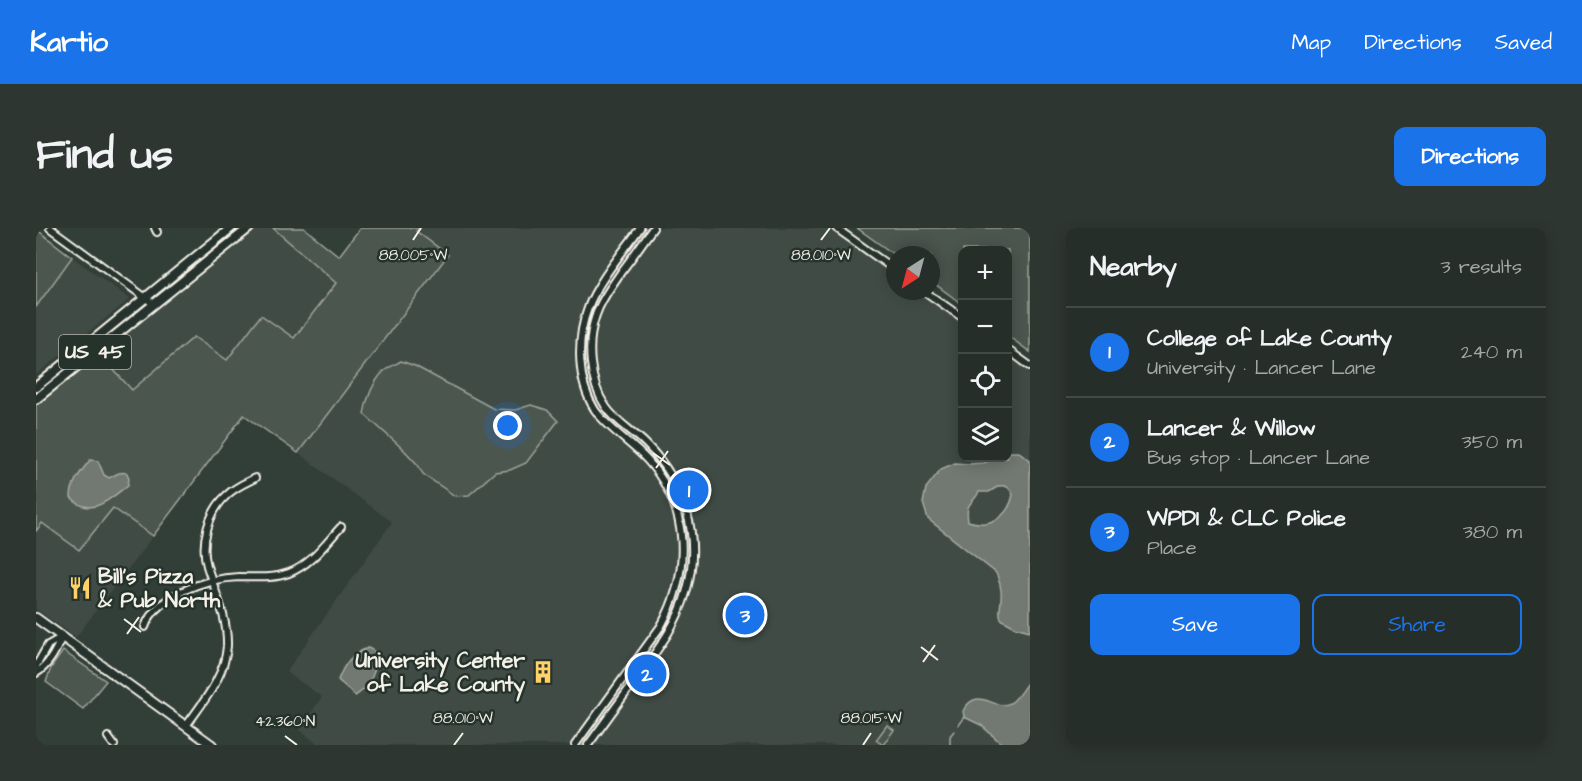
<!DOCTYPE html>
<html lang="en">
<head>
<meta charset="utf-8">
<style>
  :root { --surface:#262e2a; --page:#2e3632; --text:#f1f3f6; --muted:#a4a8a8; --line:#424a47; --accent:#1a73e8 }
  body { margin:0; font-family:"Architects Daughter",sans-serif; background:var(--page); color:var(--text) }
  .controls { position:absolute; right:18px; top:18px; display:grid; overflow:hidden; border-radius:12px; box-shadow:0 3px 15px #0003 }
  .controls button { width:54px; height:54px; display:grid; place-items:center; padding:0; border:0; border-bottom:2px solid var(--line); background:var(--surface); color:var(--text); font:30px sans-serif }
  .compass { position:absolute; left:850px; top:18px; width:54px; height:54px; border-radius:50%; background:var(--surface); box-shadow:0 3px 15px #0003; rotate:216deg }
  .you { position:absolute; left:472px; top:198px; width:21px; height:21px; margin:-15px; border:4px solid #fff; border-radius:50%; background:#1a73e8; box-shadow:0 0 0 9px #1a73e833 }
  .badge { display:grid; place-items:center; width:39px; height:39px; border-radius:50%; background:var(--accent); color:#fff; font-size:20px; font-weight:700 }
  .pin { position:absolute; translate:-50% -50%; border:3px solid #fff; box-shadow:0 2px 6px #0006 }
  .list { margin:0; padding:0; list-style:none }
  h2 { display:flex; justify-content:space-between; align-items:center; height:78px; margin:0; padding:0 24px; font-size:26px }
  h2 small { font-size:20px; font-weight:400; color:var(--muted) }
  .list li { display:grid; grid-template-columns:39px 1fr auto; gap:18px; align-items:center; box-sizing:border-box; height:90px; padding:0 24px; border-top:2px solid var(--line) }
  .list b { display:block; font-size:22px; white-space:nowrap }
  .list p { margin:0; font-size:20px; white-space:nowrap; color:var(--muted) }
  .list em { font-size:20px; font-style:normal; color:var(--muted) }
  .actions { display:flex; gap:12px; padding:18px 24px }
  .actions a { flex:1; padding:14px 0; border:2px solid var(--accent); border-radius:12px; text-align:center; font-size:21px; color:var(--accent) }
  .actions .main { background:var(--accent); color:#fff }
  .icon { flex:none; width:33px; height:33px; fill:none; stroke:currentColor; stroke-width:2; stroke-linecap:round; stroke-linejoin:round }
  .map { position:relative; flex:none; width:994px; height:517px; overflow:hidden; border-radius:12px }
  header { display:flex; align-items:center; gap:36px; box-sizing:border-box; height:84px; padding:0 30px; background:var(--accent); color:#fff }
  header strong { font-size:28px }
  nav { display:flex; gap:33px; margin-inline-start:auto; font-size:21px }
  .intro { display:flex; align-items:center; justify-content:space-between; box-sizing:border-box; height:144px; padding:0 36px }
  h1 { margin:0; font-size:42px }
  .button { padding:15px 27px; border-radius:12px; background:var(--accent); color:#fff; font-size:21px; font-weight:700 }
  main { display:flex; gap:36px; padding:0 36px }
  aside { flex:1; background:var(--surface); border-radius:12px; box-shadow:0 3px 15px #0003 }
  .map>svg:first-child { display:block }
  .built { fill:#404b44 }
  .green { fill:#4c564f; stroke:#a0a49c; stroke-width:1.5 }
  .water { fill:#727972; stroke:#a6a9a1; stroke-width:1.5; fill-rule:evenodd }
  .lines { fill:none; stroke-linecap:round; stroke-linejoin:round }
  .stream { stroke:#a6a9a1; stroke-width:1.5 }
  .minor-casing { stroke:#f4f1e8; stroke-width:10 }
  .major-casing { stroke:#f4f1e8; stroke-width:12 }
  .minor { stroke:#26332d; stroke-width:6 }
  .major { stroke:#26332d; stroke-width:8 }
  .ticks { fill:none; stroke:#f4f1e8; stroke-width:2 }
  .labels { text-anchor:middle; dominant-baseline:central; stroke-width:5; stroke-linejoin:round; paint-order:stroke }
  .shield { fill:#26332d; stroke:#b6b8b0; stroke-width:1.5 }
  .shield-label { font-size:20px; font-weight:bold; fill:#f4f1e8 }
  .poi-label { font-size:21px; font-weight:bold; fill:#f4f1e8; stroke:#26332d; text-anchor:start }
  .ticks-label { font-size:15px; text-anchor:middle; fill:#f4f1e8; stroke:#26332d; stroke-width:5; stroke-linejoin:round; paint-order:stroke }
</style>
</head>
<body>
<header>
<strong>Kartio</strong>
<nav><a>Map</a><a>Directions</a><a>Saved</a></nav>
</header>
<div class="intro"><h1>Find us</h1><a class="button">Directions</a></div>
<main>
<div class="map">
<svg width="994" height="517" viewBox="0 0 994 517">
  <rect width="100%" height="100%" fill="#323e38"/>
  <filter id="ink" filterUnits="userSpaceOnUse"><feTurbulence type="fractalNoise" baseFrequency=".0167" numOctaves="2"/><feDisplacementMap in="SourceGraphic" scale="12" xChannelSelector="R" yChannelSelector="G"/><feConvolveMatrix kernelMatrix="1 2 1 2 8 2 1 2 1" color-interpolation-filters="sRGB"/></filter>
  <g filter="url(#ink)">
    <!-- built -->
    <path class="built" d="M 213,0 L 237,0 L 300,55 L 257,110 L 191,132 L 158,109 L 96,162 L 62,125 Z
      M 376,0 L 793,0 L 859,47 L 859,63 L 881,63 L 926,96 L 927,230 L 972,230 L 972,128 L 994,144 L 994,517 L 283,517 L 263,502 L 286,469 L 250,444 L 356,294 L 262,225 L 412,27 Z
      M 36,29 L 94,71 L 0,147 L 0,79 Z
      M 77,279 L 117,308 L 40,409 L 0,381 L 0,303 L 6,295 Z"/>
    <!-- green -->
    <path class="green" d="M 237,0 L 268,0 L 303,28 L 324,0 L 384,0 L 380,3 L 412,27 L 262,225 L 208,187 L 117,308 L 77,280 L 43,322 L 6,295 L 0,303 L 0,175 L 62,125 L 96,162 L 158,109 L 191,132 L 225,87 L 258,110 L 300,55 Z
      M 608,0 L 613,0 L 583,43 L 580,40 Z
      M 821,0 L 994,0 L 994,124 L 972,108 L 972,22 L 927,22 L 926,76 L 895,53 L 895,27 L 859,27 Z
      M 0,1 L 36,29 L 0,79 Z
      M 564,63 L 567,65 C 550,96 545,142 563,174 C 569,184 577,192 585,199 L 583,202 C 541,169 539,107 564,63 Z
      M 365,133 L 379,138 L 458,181 L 479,182 L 495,177 L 511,182 L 522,193 L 490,235 L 474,242 L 459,244 L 433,267 L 419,268 L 387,246 L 382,237 L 368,222 L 328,186 C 330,172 337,154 348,143 C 353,139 360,136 365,133 Z
      M 605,215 L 626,239 L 641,265 L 638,267 L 622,240 L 602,218 Z
      M 648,342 L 652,342 C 646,370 637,393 621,417 L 617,414 C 633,392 644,369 648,342 Z
      M 27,423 L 70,453 L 47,481 L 10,454 L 15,440 Z
      M 602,435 L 606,438 L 548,517 L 543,517 Z
      M 851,497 L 858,502 L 847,517 L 840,512 Z"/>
    <!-- water -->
    <path class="water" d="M 972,224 L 983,224 L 994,232 L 994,403 L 979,399 L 965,391 C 962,383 965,379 965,371 C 966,362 964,354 960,345 L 892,291 L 887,275 L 890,260 L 905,241 L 919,235 L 931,236 L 948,235 L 959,230 L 972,230 ZM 963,258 C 971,257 974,260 977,267 C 972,289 955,300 932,293 C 929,273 936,278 943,264 L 953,264 Z
      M 54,232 L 62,233 L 68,247 L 73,250 C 79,247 84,243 91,245 L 93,250 L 92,257 C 75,270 55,291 35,270 C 35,254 45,244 54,232 Z
      M 332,420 L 338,423 L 342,432 C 336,449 335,458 319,468 L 302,452 C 308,436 315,426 332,420 Z
      M 994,451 L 994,517 L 967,517 L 945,497 L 928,489 L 927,483 C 942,455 960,487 977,473 C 983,468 989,457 994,451 Z"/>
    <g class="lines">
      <!-- stream -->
      <path class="stream" d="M 922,497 L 928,489
        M 914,517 L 914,508 L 918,503"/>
      <!-- minor casing -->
      <g class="minor-casing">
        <path id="minor" d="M 14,0 L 118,76
          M 119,0 L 121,4
          M 800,0 L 859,42
          M 888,63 L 927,90
          M 972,122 L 994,138
          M 109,399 C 120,367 171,350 203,349 C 220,349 237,351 253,345 C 276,336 289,316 305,299
          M 0,438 L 12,417 L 26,409
          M 0,445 C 13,438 20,422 26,409
          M 150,498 C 167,474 189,449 191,418 C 192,390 179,364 171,338 C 164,314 173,283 191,267 C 199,259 209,255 219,250
          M 72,509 L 78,517
          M 539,517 L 625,398 C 655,344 654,281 612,233 C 595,214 573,202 559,182 C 541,154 540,111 552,80 C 561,54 587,24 604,0
          M 552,517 C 569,494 586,470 603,447 C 622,421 641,397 650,365 C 666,310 650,256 610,216 C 597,203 580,194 570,179 C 553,154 550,115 560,87 C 565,71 576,58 585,44 C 596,30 606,15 617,0"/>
      </g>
      <!-- major casing -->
      <g class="major-casing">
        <path id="major" d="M 0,159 L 195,0
          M 0,171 L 213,0
          M 0,390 L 176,517"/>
      </g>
      <!-- minor -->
      <use href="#minor" class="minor"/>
      <!-- major -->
      <use href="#major" class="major"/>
    </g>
  </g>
  <!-- ticks -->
  <path class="ticks" d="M 377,12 L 385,0M 785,12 L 794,0M 617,225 L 634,237M 620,240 L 632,223M 88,391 L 105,404M 91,406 L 103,389M 885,419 L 902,432M 887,434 L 899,417M 249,508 L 261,517M 418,517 L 427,505M 827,517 L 835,505"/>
  <!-- icons -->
  <defs>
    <g id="restaurant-bare" transform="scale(1.8)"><path d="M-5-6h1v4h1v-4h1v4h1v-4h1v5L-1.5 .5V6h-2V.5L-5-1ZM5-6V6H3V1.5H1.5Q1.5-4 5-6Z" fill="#ffd166" stroke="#26332d" stroke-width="2.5" paint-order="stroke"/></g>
    <g id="building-bare" transform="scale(1.8)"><path d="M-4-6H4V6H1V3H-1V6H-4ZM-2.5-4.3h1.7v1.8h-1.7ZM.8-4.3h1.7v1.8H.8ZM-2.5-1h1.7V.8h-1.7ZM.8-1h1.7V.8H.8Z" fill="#ffd166" stroke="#26332d" stroke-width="2.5" paint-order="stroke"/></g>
  </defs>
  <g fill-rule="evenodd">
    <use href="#restaurant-bare" x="44" y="360"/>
    <use href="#building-bare" x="507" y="444"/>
  </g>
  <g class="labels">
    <!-- shield labels -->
    <rect class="shield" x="23" y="107" width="72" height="34" rx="4.5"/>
    <g class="shield-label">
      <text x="59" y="124">US 45</text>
    </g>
    <!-- poi labels -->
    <g class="poi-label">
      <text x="62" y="348">Bill's Pizza<tspan x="62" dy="24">&amp; Pub North</tspan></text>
      <text x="489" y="432" text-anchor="end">University Center<tspan x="489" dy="24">of Lake County</tspan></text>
    </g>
  </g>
  <g class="ticks-label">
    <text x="377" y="32">88.005°W</text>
    <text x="785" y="32">88.010°W</text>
    <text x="427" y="495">88.010°W</text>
    <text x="835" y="495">88.015°W</text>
    <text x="249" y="498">42.360°N</text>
  </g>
</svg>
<div class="controls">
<button>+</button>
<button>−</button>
<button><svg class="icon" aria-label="locate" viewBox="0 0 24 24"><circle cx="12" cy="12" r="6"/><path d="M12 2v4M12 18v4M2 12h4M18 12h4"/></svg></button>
<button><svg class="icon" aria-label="layers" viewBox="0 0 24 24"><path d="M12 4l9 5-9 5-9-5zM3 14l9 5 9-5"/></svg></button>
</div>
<svg class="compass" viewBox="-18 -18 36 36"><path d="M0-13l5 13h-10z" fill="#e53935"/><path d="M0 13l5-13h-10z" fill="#a4a8a8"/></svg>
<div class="you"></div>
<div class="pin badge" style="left:653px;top:262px">1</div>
<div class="pin badge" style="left:611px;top:446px">2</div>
<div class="pin badge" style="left:709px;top:387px">3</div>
</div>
<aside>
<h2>Nearby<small>3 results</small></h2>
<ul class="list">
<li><span class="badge">1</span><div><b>College of Lake County</b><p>University · Lancer Lane</p></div><em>240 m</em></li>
<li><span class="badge">2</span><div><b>Lancer &amp; Willow</b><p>Bus stop · Lancer Lane</p></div><em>350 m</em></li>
<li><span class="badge">3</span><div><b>WPDI &amp; CLC Police</b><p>Place</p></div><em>380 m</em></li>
</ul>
<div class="actions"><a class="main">Save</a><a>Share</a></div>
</aside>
</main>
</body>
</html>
